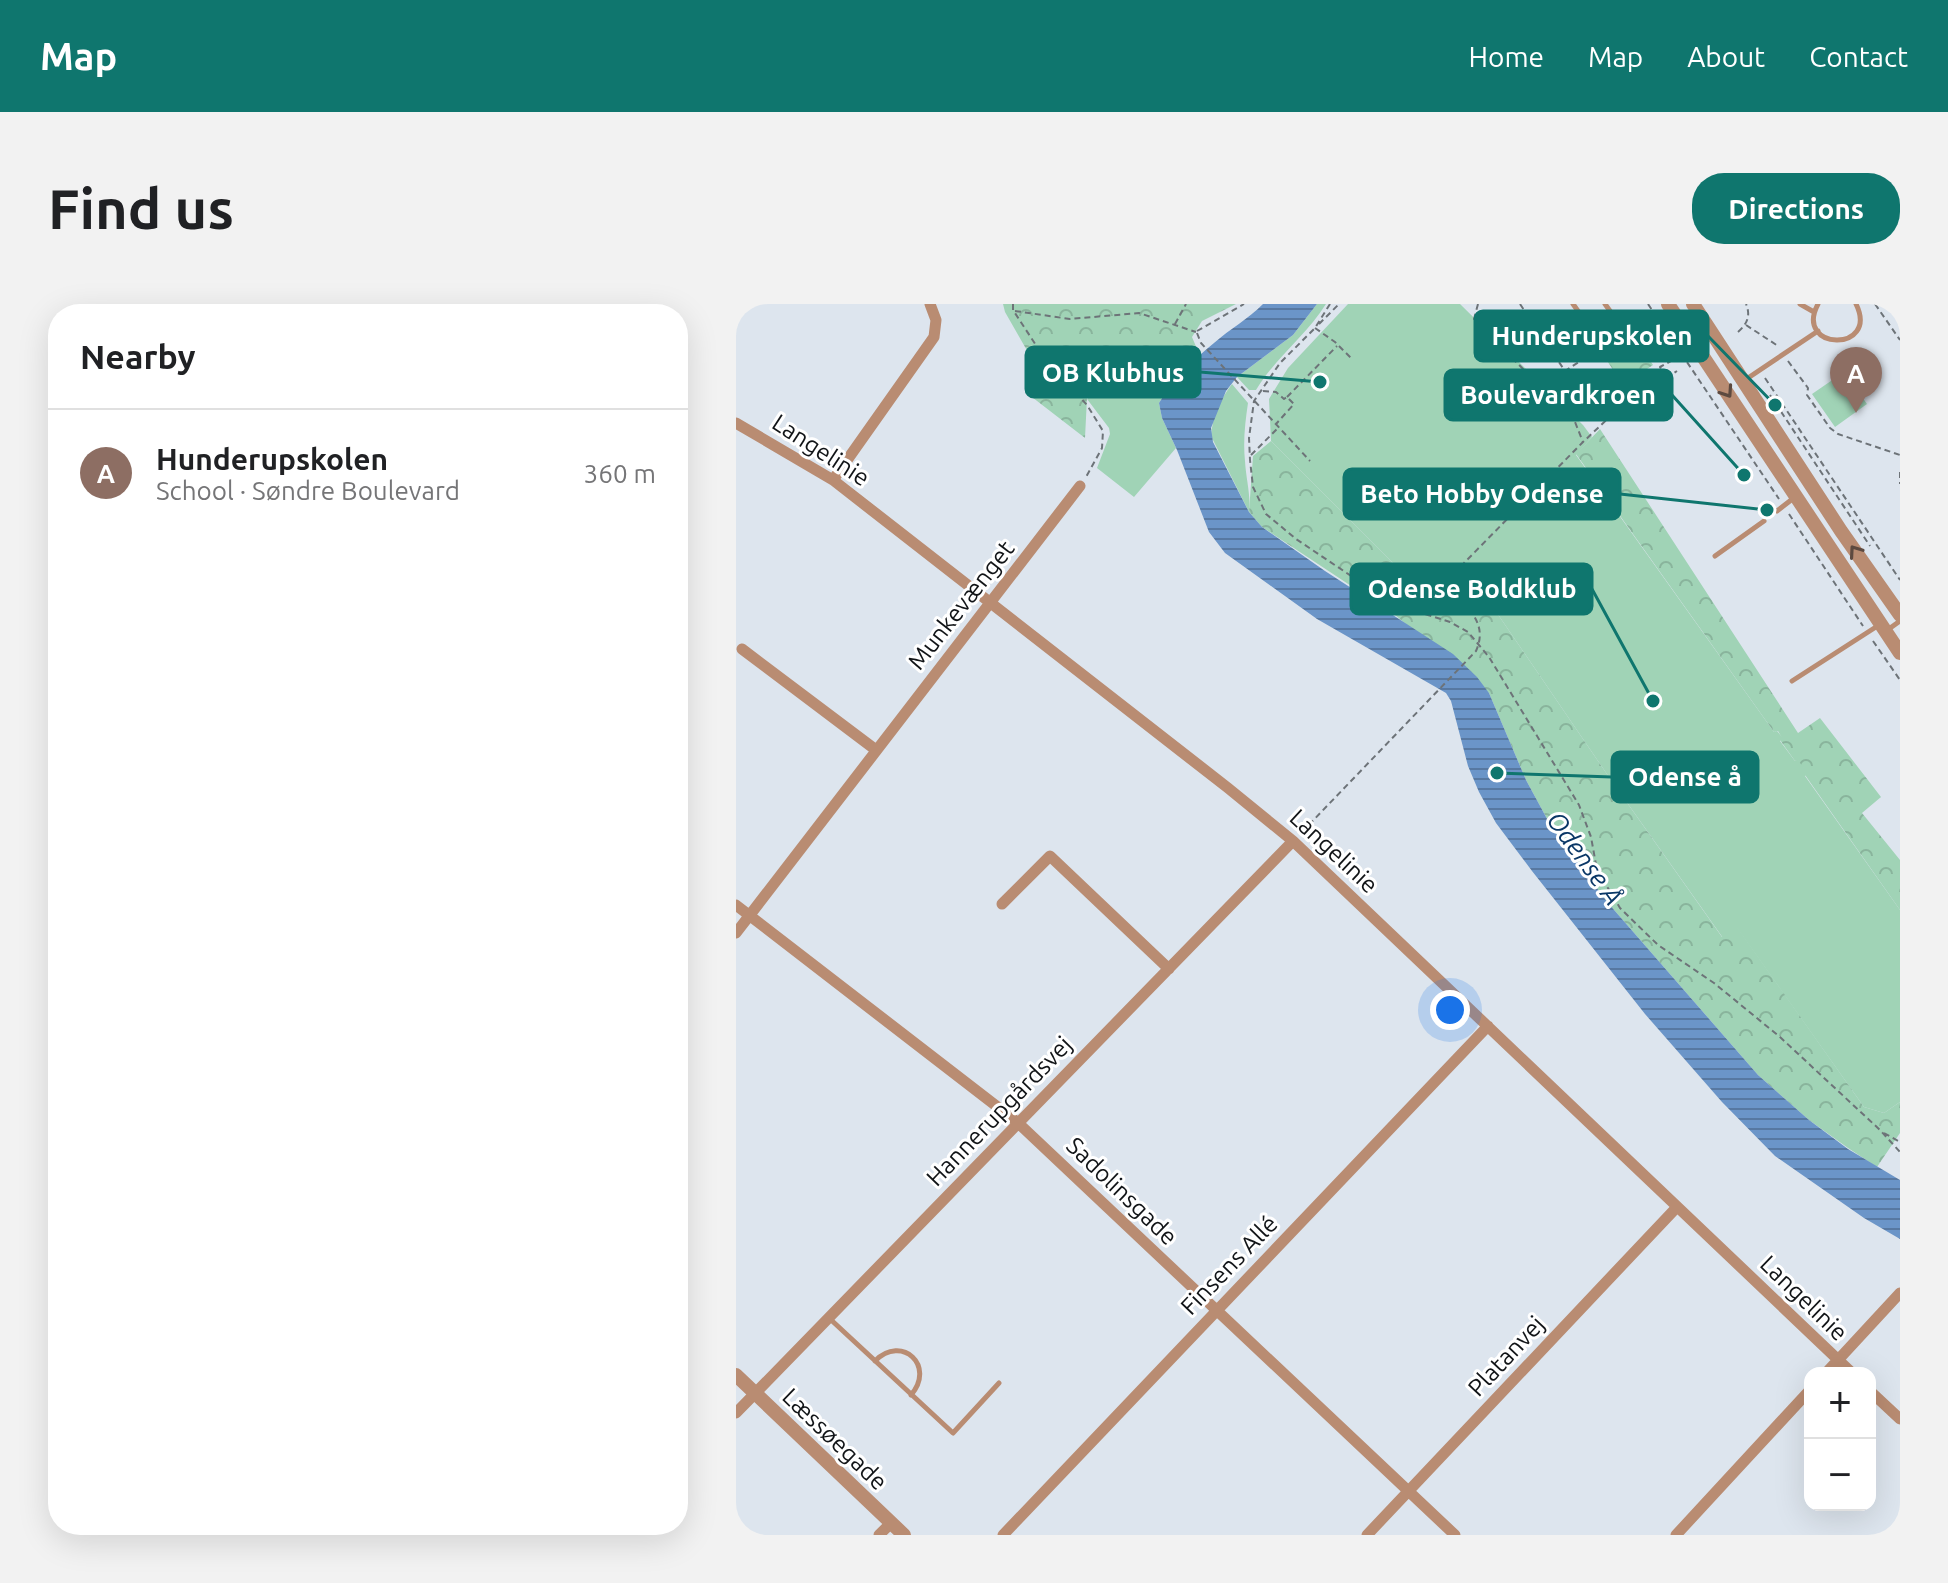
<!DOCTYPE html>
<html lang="en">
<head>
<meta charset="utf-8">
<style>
  :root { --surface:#fff; --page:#f2f2f2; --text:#202124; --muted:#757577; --line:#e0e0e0; --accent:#0f766e }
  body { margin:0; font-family:Ubuntu,sans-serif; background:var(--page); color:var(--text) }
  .controls { position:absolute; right:24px; bottom:24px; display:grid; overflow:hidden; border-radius:16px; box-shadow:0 8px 32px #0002 }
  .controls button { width:72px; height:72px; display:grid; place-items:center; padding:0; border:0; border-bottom:2px solid var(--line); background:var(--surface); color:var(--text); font:40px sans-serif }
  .you { position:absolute; left:714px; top:706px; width:28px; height:28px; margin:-20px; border:6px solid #fff; border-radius:50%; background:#1a73e8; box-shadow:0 0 0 12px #1a73e833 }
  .badge { display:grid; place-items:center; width:52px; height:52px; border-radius:50%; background:var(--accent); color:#fff; font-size:26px; font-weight:700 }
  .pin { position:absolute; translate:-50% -66px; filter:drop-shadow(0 2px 4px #0008) }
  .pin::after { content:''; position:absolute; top:42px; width:28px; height:24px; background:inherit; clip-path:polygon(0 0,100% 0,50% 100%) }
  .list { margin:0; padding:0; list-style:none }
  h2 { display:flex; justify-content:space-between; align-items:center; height:104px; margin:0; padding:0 32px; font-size:34px }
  h2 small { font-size:26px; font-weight:400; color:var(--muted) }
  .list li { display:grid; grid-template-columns:52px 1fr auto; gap:24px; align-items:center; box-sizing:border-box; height:128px; padding:0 32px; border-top:2px solid var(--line) }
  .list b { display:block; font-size:30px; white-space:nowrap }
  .list p { margin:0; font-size:26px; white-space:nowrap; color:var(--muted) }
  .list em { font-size:26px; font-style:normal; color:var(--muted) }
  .map { position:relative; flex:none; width:1164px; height:1231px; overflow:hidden; border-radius:32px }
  header { display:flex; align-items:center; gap:48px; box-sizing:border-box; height:112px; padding:0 40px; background:var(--accent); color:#fff }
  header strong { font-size:38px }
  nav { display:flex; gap:44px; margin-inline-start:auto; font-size:28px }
  .intro { display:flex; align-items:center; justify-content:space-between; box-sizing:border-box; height:192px; padding:0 48px }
  h1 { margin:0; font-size:56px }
  .button { padding:20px 36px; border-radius:32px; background:var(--accent); color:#fff; font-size:28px; font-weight:700 }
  main { display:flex; gap:48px; padding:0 48px }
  aside { flex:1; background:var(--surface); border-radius:32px; box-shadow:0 8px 32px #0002 }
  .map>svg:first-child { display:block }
  .green { fill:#a0d3b6 }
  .forest { fill:url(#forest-crowns) }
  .water { fill:url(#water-rules) }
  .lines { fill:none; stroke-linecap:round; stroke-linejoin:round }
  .path { stroke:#6d7378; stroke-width:2; stroke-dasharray:6 4; stroke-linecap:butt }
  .service { stroke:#b98c72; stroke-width:5 }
  .minor { stroke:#b98c72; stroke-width:11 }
  .tertiary { stroke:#b98c72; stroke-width:14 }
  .oneway { stroke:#5d4a40 }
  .labels { text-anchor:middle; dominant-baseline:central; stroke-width:6; stroke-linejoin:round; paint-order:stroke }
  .street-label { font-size:24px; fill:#111417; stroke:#fff }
  .water-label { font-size:26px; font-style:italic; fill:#0a3766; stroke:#fff }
  .leader { fill:none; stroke:#0f766e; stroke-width:3 }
  .callout-dot { fill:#0f766e; stroke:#fff; stroke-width:3 }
  .callout { fill:#0f766e; stroke:#0f766e; stroke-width:3 }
  .callout-label { font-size:26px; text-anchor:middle; font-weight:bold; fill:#fff }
</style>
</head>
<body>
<header>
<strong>Map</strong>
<nav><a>Home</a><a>Map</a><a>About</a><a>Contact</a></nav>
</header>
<div class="intro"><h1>Find us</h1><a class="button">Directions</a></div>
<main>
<aside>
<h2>Nearby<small></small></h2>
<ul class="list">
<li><span class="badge" style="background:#8d6e63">A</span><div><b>Hunderupskolen</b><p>School · Søndre Boulevard</p></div><em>360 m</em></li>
</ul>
</aside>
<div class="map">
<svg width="1164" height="1231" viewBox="0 0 1164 1231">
  <defs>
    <pattern id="forest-crowns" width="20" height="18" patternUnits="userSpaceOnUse" patternTransform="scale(2)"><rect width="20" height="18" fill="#a0d3b6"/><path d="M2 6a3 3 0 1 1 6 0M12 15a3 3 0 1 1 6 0" fill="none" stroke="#89b49c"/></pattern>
    <pattern id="water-rules" width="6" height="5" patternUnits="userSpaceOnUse" patternTransform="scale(2)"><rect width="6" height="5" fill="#6b95c8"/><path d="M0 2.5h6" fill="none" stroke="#5778a1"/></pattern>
  </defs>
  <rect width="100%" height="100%" fill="#dde5ee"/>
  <!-- green -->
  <path class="green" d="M 581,0 L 590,0 C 570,32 539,54 520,86 L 513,86 L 501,73 L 557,31 Z
    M 612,0 L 724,0 L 847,121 L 856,133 L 840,151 L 1038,428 L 1041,427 L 1047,434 L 1044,437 L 1059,457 L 1062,455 L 1072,469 L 1069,472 L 1164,606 L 1164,798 L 1148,809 L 1128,803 L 1001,624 L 987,634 L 875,476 L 735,271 C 712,266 710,272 694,287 L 686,288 L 535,137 L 533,95 L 552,64 Z
    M 389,65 L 428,91 L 423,99 L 426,114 L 440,144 L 398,193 L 361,164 L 374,130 L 373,124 L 351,95 Z
    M 1108,68 L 1131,100 L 1099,123 L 1076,90 Z
    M 496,80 L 512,99 C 509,119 507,138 509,157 C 510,175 515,191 513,208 L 475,132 C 476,114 485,94 496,80 Z"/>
  <!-- forest -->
  <path class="forest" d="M 267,0 L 500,0 L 466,17 L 456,33 L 464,52 L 434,82 L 428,91 L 389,65 L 351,94 L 349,134 L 292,90 L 297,57 L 269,8 Z
    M 883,8 L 917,61 L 887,81 L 864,46 L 883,33 L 871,16 Z
    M 864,125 L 1062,429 L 1084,414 L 1145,493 L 1126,509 L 1164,556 L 1164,606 L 1069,471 L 1071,469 L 1062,456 L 1059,457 L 1044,436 L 1046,434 L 1042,427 L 1038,428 L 840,150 Z
    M 535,137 L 686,288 L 694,287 C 710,272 712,266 735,271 L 875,476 L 986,633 L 1001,623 L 1128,803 L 1148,809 L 1164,798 L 1164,829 L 1141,863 L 1112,844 L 1073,816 L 1022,771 L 872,599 L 816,524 L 790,476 L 753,389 L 659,311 L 526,223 L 513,208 L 517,152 Z"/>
  <!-- water -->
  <path class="water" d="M 527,0 L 581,0 L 557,31 L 501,73 L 490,87 L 475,124 L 477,138 L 513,208 L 526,223 L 589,267 L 717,350 L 741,373 L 753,389 L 790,476 L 816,524 L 872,599 L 1022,771 L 1073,816 L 1112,845 L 1164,876 L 1164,935 L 1128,914 L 1039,852 L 986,798 L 909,710 L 796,567 L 760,519 L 743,488 L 732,462 L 715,397 L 710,389 L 581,315 L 489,249 L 473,228 L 441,146 L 426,114 L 423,99 C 437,76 457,56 478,39 C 494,25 512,15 527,0 Z"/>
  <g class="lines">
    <!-- path -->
    <path class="path" d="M 277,0 L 277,6 L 309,55 L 351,101 L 367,127 L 366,144 L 350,173
      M 594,0 L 579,24 L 544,59 L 518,97 L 513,134 L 514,156 L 517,183 L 530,210 L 560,235 L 648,294 L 670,304 L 714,318 L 732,328 L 753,353 L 843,501 L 855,533 L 861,566 L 884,604 L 922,641 L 978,679 L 1044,733 L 1144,826 L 1164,848
      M 742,0 L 738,15 L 839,118 L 847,138
      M 784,0 L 829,67 L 860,47
      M 912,0 L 1043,195
      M 1139,0 L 1164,36
      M 279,7 L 334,15 L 403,9 L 460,28
      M 439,20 L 450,0
      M 583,20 L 603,0
      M 1010,21 L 1042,42
      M 579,24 L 599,38 L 615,54
      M 461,27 L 508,0
      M 1002,28 C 1011,20 1015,12 1010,0
      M 461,29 L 465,39 L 574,157
      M 1052,57 L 1072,84 L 1071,91 L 1094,124 L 1102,130 L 1164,151
      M 930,73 L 924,63 L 946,51
      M 1029,74 L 1164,276
      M 527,87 L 540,88 L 548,95 L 551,93 L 558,100 L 540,120
      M 1034,91 L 1134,242
      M 551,93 L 601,42
      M 515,151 L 542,124
      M 1164,168 L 1164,180
      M 1053,210 L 1127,322
      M 1137,337 L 1164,376
      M 566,528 L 740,347 C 754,315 725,306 723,279 C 723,272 726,265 728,259 L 847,138 L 880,107 L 941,67
      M 1148,829 L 1164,838"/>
    <!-- service -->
    <path class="service" d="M 837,0 L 867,42
      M 869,0 L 874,7
      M 1064,0 L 1078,8
      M 1082,0 C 1057,47 1144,49 1120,0
      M 1009,76 L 1082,27
      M 1041,207 L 1059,193
      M 979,252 L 1028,217
      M 1150,327 L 1164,317
      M 1056,377 L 1143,321
      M 93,1014 L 217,1129 L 263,1079
      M 139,1057 C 166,1030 200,1062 175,1091"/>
    <!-- minor -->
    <path class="minor" d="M 0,119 L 97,176 L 492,484 L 557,537 L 1116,1069
      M 97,176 L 198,33 L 200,16 L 194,0
      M 6,345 L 140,446
      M 266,600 L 314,552 L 433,665
      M 0,601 L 281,818 L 719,1231
      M 0,629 L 344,182
      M 1090,1069 L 1164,989
      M 1134,1087 L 1164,1115
      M 0,1109 L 557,537
      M 143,1231 L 155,1219
      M 267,1231 L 752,722
      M 631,1231 L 941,903
      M 940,1231 L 1074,1086"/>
    <!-- tertiary -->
    <path class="tertiary" d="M 932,0 L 1164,349
      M 957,0 L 1105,227 L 1164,311
      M 0,1071 L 168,1231"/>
  </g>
  <!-- one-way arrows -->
  <defs><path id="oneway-chevron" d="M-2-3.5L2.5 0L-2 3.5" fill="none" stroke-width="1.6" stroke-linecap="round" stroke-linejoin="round" transform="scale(2)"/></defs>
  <g class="oneway">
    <use href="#oneway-chevron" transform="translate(991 88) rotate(56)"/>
    <use href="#oneway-chevron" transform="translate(1119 247) rotate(-125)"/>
  </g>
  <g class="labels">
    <!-- street labels -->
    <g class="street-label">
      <text transform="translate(85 146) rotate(33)">Langelinie</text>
      <text transform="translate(225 301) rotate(-52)">Munkevænget</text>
      <text transform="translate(598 547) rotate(43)">Langelinie</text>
      <text transform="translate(263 807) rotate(-46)">Hannerupgårdsvej</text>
      <text transform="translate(386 887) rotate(44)">Sadolinsgade</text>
      <text transform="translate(493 961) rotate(-46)">Finsens Allé</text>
      <text transform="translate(1068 994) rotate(44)">Langelinie</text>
      <text transform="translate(770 1052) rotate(-47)">Platanvej</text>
      <text transform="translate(99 1135) rotate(44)">Læssøegade</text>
    </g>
    <!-- water labels -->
    <g class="water-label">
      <text transform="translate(849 554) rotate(54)">Odense Å</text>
    </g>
  </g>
  <!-- callouts -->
  <path class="leader" d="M1039 101L972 32M584 78L464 68M1008 171L936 91M1031 206L884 190M917 397L856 285M761 469L876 473"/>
  <g class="callout-dot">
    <circle cx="1039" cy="101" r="8"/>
    <circle cx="584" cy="78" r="8"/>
    <circle cx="1008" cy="171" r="8"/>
    <circle cx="1031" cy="206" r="8"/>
    <circle cx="917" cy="397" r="8"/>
    <circle cx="761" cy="469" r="8"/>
  </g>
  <g class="callout">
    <rect x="739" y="7" width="233" height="50" rx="8"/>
    <rect x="290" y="43" width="174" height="50" rx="8"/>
    <rect x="709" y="66" width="227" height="50" rx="8"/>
    <rect x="608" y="165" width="276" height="50" rx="8"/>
    <rect x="615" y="260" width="241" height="50" rx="8"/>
    <rect x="876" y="448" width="146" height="50" rx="8"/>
  </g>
  <g class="callout-label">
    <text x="856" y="41">Hunderupskolen</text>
    <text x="377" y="78">OB Klubhus</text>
    <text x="822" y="100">Boulevardkroen</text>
    <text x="746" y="199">Beto Hobby Odense</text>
    <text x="736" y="294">Odense Boldklub</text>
    <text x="949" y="482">Odense å</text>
  </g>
</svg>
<div class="controls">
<button>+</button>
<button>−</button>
</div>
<div class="you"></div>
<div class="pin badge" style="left:1120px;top:109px;background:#8d6e63">A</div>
</div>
</main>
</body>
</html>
